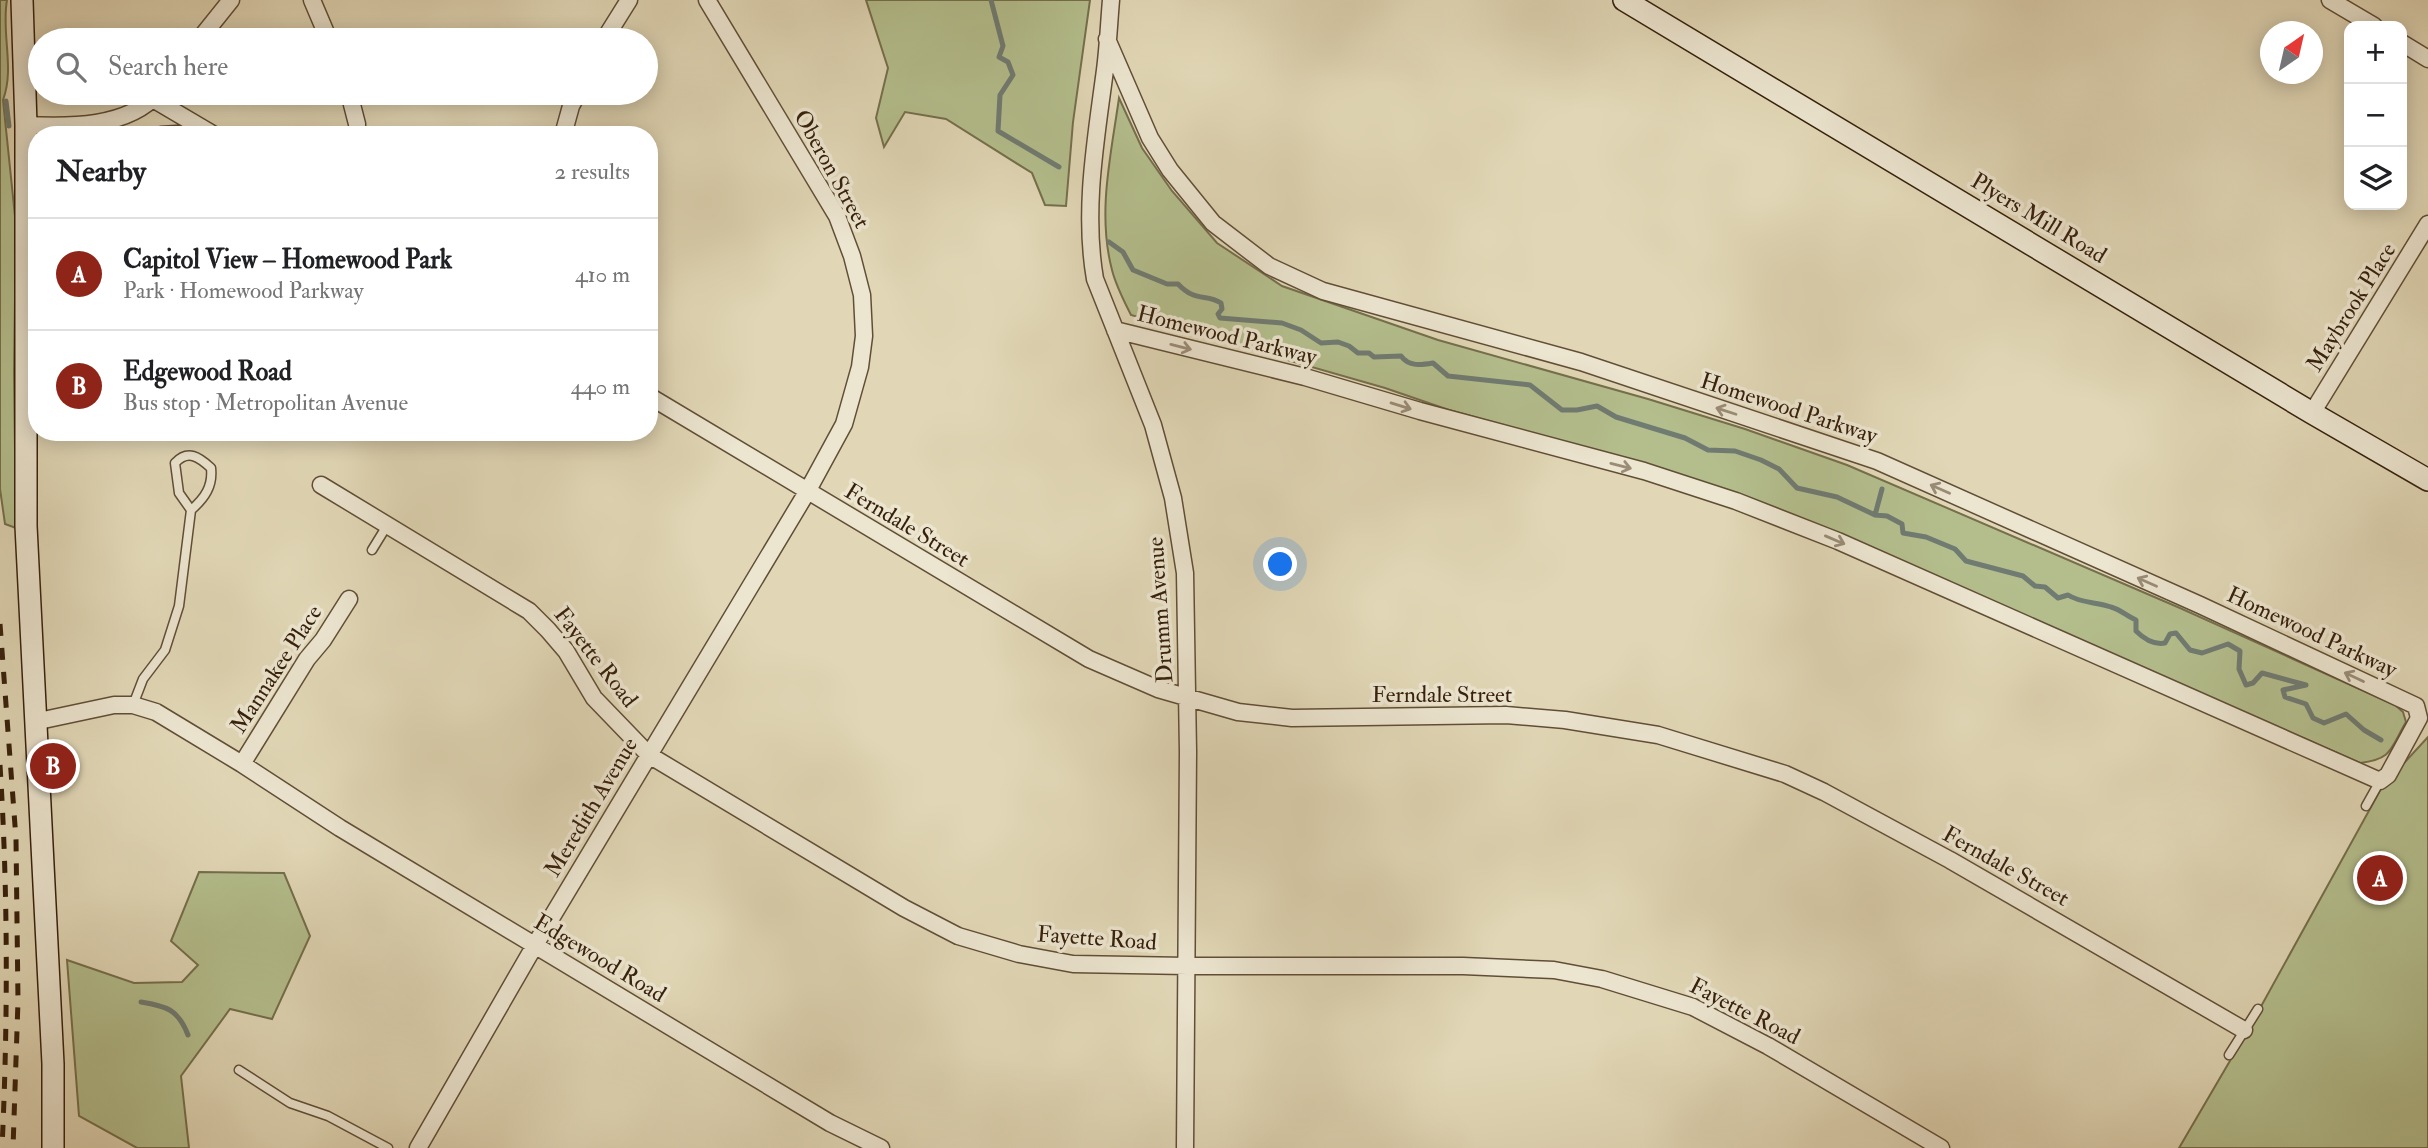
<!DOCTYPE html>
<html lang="en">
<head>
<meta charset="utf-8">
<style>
  :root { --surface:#fff; --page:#f6f6f6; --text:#202124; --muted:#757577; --line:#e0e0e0; --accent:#8f2418 }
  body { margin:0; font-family:"IM FELL Double Pica",serif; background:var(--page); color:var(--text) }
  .controls { position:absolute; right:21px; top:21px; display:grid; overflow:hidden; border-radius:14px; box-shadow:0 4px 18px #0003 }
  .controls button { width:63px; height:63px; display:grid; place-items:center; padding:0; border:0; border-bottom:2px solid var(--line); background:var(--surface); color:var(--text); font:35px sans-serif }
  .compass { position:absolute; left:2260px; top:21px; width:63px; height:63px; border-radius:50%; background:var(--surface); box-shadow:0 4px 18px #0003; rotate:34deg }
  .you { position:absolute; left:1281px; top:565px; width:24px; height:24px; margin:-18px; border:5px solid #fff; border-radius:50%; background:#1a73e8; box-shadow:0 0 0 10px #1a73e833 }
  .badge { display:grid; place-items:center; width:46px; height:46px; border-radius:50%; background:var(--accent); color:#fff; font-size:23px; font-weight:700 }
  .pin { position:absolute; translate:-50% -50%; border:4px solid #fff; box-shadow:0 2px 7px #0006 }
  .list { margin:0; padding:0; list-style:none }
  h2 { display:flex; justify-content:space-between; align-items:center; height:91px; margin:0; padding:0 28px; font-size:30px }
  h2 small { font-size:23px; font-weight:400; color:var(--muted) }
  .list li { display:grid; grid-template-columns:46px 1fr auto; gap:21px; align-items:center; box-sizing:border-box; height:112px; padding:0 28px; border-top:2px solid var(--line) }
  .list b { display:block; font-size:26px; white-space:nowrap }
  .list p { margin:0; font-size:23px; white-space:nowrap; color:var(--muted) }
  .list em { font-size:23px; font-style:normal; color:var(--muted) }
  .icon { flex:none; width:38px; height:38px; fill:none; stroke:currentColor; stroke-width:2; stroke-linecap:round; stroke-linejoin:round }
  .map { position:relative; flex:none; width:2428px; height:1148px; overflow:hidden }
  .search { position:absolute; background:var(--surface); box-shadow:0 4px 18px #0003; left:28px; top:28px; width:630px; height:77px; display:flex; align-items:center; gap:18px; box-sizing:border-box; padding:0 24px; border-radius:38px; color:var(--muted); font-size:26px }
  .panel { position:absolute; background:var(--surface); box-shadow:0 4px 18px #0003; left:28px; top:126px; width:630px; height:315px; border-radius:28px }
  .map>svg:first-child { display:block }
  .green { fill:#b4be8d; stroke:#756f4c; stroke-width:2 }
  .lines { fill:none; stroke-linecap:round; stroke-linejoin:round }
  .stream { stroke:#707b72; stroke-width:5 }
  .lane-casing { stroke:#614e36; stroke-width:11 }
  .street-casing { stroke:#614e36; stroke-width:19 }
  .secondary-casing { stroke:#36200b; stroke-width:24 }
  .lane { stroke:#ece5d0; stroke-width:8 }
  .street { stroke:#ece5d0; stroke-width:16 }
  .secondary { stroke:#ece5d0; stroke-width:21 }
  .rail { stroke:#36200b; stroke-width:5; stroke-dasharray:12 12; stroke-linecap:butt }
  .oneway { stroke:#9a8c77 }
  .labels { text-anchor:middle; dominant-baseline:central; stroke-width:7; stroke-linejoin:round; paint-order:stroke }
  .street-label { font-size:23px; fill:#36200b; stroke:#ece5d0 }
</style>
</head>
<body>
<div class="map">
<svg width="2428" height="1148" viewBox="0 0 2428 1148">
  <rect width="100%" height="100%" fill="#e1d7b6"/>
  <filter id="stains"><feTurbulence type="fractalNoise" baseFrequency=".00286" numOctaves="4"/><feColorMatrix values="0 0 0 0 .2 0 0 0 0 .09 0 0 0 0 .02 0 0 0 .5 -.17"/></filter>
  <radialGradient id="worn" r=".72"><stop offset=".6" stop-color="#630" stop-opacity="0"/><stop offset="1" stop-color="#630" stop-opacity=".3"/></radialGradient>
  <!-- green -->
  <path class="green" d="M 0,0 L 7,0 C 1,33 15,68 3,100 L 16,226 L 14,372 L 16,528 L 5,524 L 0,489 Z
    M 866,0 L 1090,0 L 1073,122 L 1066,206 L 1045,205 L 1032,173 L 946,119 L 905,112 L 884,147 L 876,118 L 888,68 Z
    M 1119,98 L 1142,148 L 1172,191 L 1217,243 L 1282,286 L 1438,340 L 1648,399 L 1745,429 L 1847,465 L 2180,608 L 2395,705 L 2403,712 L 2406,722 C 2390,749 2393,759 2360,763 L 1867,546 L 1627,459 L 1449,410 L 1385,388 L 1131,315 C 1124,301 1116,286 1112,270 C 1097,213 1111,155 1119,98 Z
    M 2428,737 L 2428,1148 L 2179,1148 L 2248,1030 L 2382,787 Z
    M 199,872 L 284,873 L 310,936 L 272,1019 L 230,1009 L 181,1076 L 189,1148 L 137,1148 L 79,1116 L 67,960 L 134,983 L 182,982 L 198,965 L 171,941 Z"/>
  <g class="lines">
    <!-- stream -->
    <path class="stream" d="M 991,0 L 1003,46 L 999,57 L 1008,62 L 1013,75 L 1000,95 L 998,131 L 1059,167
      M 6,101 L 9,126
      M 1109,242 L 1123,252 L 1133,270 L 1167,284 L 1178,284 C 1196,303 1206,293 1221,303 L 1222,309 L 1218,314 L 1220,318 L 1282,323 L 1301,330 L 1321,343 L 1338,342 L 1349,346 L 1358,353 L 1369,353 L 1374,357 L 1401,356 C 1409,367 1421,365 1433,363 L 1448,376 L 1530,385 L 1562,410 L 1577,410 L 1597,406 L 1616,417 L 1685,438 L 1708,450 L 1735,451 L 1761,460 L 1779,469 L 1797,488 L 1837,497 L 1875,515 L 1887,516 L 1902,524 L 1903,533 L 1926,537 L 1955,549 L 1966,561 L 2023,576 L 2035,586 L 2045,587 L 2058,598 L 2068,595 C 2080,603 2097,602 2111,607 C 2121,610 2127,616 2136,620 L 2136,631 C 2144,639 2154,645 2165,643 L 2170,634 L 2176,633 L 2190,650 L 2202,653 L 2228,644 L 2240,651 L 2239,669 L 2246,685 L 2253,683 L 2262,673 L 2306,685 L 2283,690 L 2285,697 L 2306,704 L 2313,718 L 2324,723 L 2346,714 L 2364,730 L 2381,740
      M 1875,515 L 1882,489
      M 141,1002 C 166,1006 178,1009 188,1035"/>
    <!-- lane casing -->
    <g class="lane-casing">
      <path id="lane" d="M 372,550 L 388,524
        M 133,705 L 143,679 L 165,650 L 179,606 L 191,510 C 205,498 213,486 211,468 C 199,457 188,449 175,463 L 179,493 L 191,510
        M 2366,806 L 2380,781
        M 2229,1055 L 2258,1009
        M 239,1070 L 290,1103 L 328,1116 L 388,1148"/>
    </g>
    <!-- street casing -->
    <g class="street-casing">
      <path id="street" d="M 312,0 L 329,40
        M 1111,0 C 1109,23 1108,47 1105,70 C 1096,139 1083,210 1095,279 L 1153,425 L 1173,498 L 1185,573 L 1188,752 L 1185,1148
        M 2330,0 L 2374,26
        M 1107,39 L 1150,138 L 1170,170 L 1213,223 L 1269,266 L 1323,291 L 1581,362 L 1877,461 L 2200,605 L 2416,706 L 2419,718 L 2388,775 L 2380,781 L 1838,541 L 1736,501 L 1644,471 L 1420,411 L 1305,377 L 1115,330
        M 199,40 L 231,0
        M 604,40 L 629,0
        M 2402,43 L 2428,59
        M 349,93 L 357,124 L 357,135
        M 153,99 L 214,135
        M 26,125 C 68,127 128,128 158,93
        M 161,135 L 192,133 L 203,135
        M 563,135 L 571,106 L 578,93
        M 649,396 L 1089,659 L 1158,689 L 1238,712 L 1292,718 L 1506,715 L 1565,720 L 1658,735 L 1785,774 L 1824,792 L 1950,860 L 2244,1030
        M 2312,413 L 2428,224
        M 321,485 L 529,611 L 548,630 L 566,651 L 594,698 L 649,755 L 904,908 L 958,936 L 1019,954 L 1073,964 L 1187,966 L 1463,966 L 1554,970 L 1602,979 L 1693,1007 L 1768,1046 L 1941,1148
        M 34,722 L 114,705 L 133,705 L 156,712 L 242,764 L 340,828 L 830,1123 L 881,1148
        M 242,764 L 307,659 L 323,640 L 349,599
        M 418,1148 L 535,945 L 807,492 L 844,424 L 860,367 L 864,336 L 862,295 L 852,256 L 837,216 L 707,0"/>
    </g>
    <!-- secondary casing -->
    <g class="secondary-casing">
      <path id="secondary" d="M 22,0 L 26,125 L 26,526 L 53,1064 L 53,1148
        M 1624,0 L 2312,413 L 2428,480"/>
    </g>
    <!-- lane -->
    <use href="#lane" class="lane"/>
    <!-- street -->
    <use href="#street" class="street"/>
    <!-- secondary -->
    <use href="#secondary" class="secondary"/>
    <!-- rail -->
    <path class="rail" d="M 0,624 L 16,839 L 18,1001 L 13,1148
      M 0,765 C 8,892 8,1020 2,1148"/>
  </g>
  <!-- one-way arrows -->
  <defs><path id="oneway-shaft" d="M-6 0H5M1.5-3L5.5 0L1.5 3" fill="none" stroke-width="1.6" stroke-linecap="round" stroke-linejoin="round" transform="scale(1.75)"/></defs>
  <g class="oneway">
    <use href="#oneway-shaft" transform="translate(1181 347) rotate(14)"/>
    <use href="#oneway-shaft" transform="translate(1401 406) rotate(17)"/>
    <use href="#oneway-shaft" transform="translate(1726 411) rotate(-162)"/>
    <use href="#oneway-shaft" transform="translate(1621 466) rotate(14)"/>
    <use href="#oneway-shaft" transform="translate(1940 489) rotate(-156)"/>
    <use href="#oneway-shaft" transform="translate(1835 540) rotate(23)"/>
    <use href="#oneway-shaft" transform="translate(2147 582) rotate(-156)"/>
    <use href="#oneway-shaft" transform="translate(2354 677) rotate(-155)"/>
  </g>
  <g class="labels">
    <!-- street labels -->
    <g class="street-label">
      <text transform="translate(832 169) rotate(61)">Oberon Street</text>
      <text transform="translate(2039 218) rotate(31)">Plyers Mill Road</text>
      <text transform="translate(2351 307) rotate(-58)">Maybrook Place</text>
      <text transform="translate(1227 335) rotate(14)">Homewood Parkway</text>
      <text transform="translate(1789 408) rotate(18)">Homewood Parkway</text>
      <text transform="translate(907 525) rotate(31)">Ferndale Street</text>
      <text transform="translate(1160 610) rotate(-94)">Drumm Avenue</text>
      <text transform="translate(2312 632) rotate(25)">Homewood Parkway</text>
      <text transform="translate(596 657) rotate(52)">Fayette Road</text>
      <text transform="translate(276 669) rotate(-57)">Mannakee Place</text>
      <text x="1442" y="694">Ferndale Street</text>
      <text transform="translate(591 807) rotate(-59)">Meredith Avenue</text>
      <text transform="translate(2006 866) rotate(29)">Ferndale Street</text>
      <text transform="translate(1097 938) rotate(4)">Fayette Road</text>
      <text transform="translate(600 958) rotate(31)">Edgewood Road</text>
      <text transform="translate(1745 1011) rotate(27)">Fayette Road</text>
    </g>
  </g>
  <rect width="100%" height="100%" filter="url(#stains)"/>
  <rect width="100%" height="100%" fill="url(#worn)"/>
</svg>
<div class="controls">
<button>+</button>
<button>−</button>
<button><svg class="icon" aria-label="layers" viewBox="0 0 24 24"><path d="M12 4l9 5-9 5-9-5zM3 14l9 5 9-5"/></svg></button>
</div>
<svg class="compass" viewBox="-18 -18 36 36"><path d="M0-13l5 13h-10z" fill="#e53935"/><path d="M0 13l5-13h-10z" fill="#757577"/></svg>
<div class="you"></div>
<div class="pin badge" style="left:2380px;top:878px">A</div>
<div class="pin badge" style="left:53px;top:766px">B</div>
<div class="search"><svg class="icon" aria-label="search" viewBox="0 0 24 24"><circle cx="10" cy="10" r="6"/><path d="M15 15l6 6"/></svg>Search here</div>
<section class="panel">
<h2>Nearby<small>2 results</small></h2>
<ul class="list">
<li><span class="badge">A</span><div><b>Capitol View – Homewood Park</b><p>Park · Homewood Parkway</p></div><em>410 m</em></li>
<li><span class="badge">B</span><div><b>Edgewood Road</b><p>Bus stop · Metropolitan Avenue</p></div><em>440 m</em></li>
</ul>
</section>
</div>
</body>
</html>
